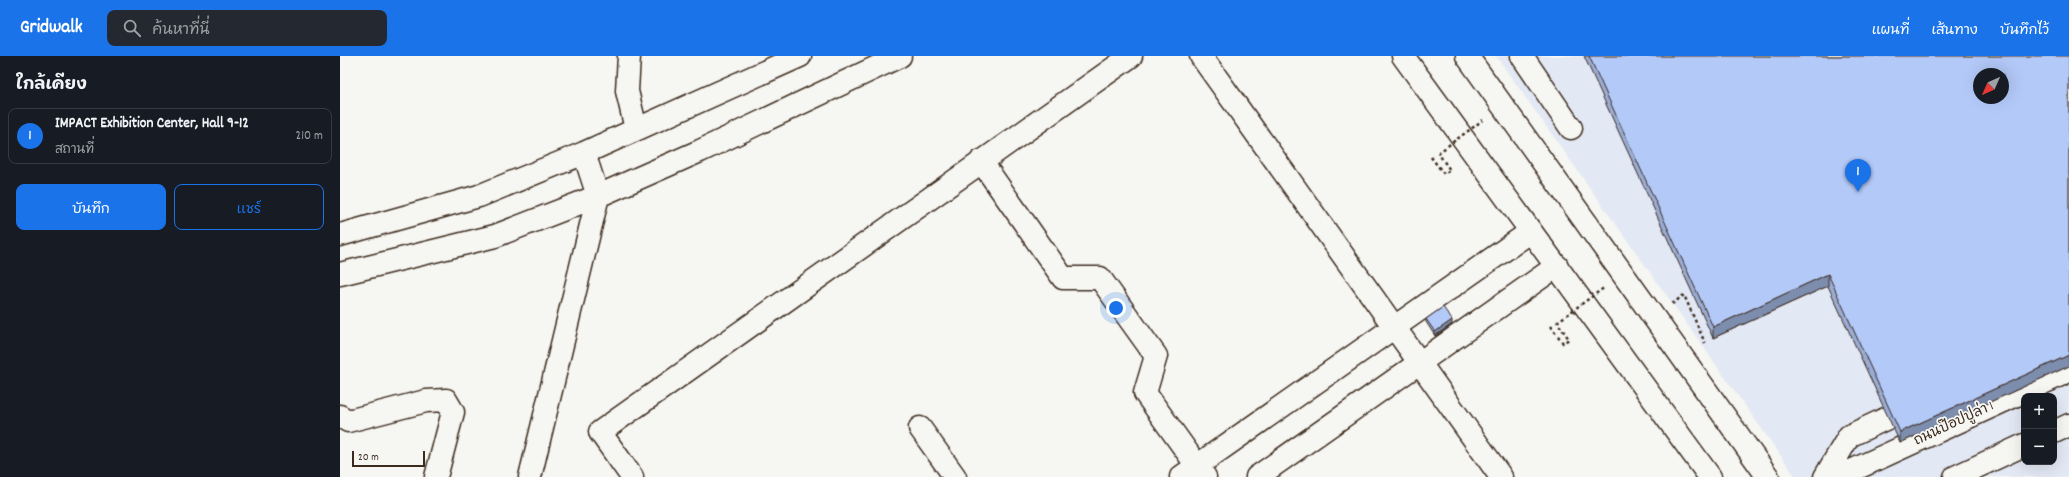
<!DOCTYPE html>
<html lang="th">
<head>
<meta charset="utf-8">
<style>
  :root { --surface:#171b24; --page:#242831; --text:#f1f3f6; --muted:#9ea1a6; --line:#363941; --accent:#1a73e8 }
  body { margin:0; font-family:Dekko,"Playpen Sans Thai",sans-serif; background:var(--page); color:var(--text) }
  .controls { position:absolute; right:12px; bottom:12px; display:grid; overflow:hidden; border-radius:8px; box-shadow:0 4px 16px #0002 }
  .controls button { width:36px; height:36px; display:grid; place-items:center; padding:0; border:0; border-bottom:1px solid var(--line); background:var(--surface); color:var(--text); font:20px sans-serif }
  .compass { position:absolute; left:1633px; top:12px; width:36px; height:36px; border-radius:50%; background:var(--surface); box-shadow:0 4px 16px #0002; rotate:225deg }
  .scale { position:absolute; left:12px; bottom:10px; width:73px; box-sizing:border-box; padding-left:4px; border:2px solid #3b2a1e; border-top:0; font-size:11px; line-height:14px; white-space:nowrap; color:#3b2a1e; -webkit-text-stroke:3px #f6f6f2; paint-order:stroke }
  .you { position:absolute; left:776px; top:252px; width:14px; height:14px; margin:-10px; border:3px solid #fff; border-radius:50%; background:#1a73e8; box-shadow:0 0 0 6px #1a73e833 }
  .badge { display:grid; place-items:center; width:26px; height:26px; border-radius:50%; background:var(--accent); color:#fff; font-size:13px; font-weight:700 }
  .pin { position:absolute; translate:-50% -33px; filter:drop-shadow(0 1px 2px #0008) }
  .pin::after { content:''; position:absolute; top:21px; width:14px; height:12px; background:inherit; clip-path:polygon(0 0,100% 0,50% 100%) }
  .list { margin:0; padding:0; list-style:none }
  h2 { display:flex; justify-content:space-between; align-items:center; height:52px; margin:0; padding:0 16px; font-size:17px }
  h2 small { font-size:13px; font-weight:400; color:var(--muted) }
  .list li { display:grid; grid-template-columns:26px 1fr auto; gap:12px; align-items:center; box-sizing:border-box; height:56px; margin:0 8px 8px; padding:0 8px; border:1px solid var(--line); border-radius:8px }
  .list b { display:block; font-size:15px; white-space:nowrap }
  .list p { margin:0; font-size:13px; white-space:nowrap; color:var(--muted) }
  .list em { font-size:13px; font-style:normal; color:var(--muted) }
  .actions { display:flex; gap:8px; padding:12px 16px }
  .actions a { flex:1; padding:9px 0; border:1px solid var(--accent); border-radius:8px; text-align:center; font-size:14px; color:var(--accent) }
  .actions .main { background:var(--accent); color:#fff }
  .icon { flex:none; width:22px; height:22px; fill:none; stroke:currentColor; stroke-width:2; stroke-linecap:round; stroke-linejoin:round }
  .map { position:relative; flex:none; width:1729px; height:421px; overflow:hidden }
  header { display:flex; align-items:center; gap:24px; box-sizing:border-box; height:56px; padding:0 20px; background:var(--accent); color:#fff }
  header strong { font-size:19px }
  nav { display:flex; gap:22px; margin-inline-start:auto; font-size:14px }
  .search { width:280px; height:36px; background:var(--page); display:flex; align-items:center; gap:10px; box-sizing:border-box; padding:0 14px; border-radius:8px; color:var(--muted); font-size:15px }
  main { display:flex }
  aside { flex:1; background:var(--surface) }
  .map>svg:first-child { display:block }
  .built { fill:#e2e8f4; fill-rule:evenodd }
  .lines { fill:none; stroke-linecap:round; stroke-linejoin:round }
  .minor-casing { stroke:#3b2a1e; stroke-width:25 }
  .path { stroke:#3b2a1e; stroke-width:2.5; stroke-dasharray:3 3; stroke-linecap:butt }
  .minor { stroke:#f6f6f2; stroke-width:22 }
  .path-bridge { stroke:#3b2a1e; stroke-width:2.5; stroke-dasharray:3 3; stroke-linecap:butt }
  .wall { fill:#9aadd5; stroke:#3b2a1e }
  .shaded-wall { fill:#7d8dae; stroke:#3b2a1e }
  .building { fill:#b3c9f8; stroke:#3b2a1e; fill-rule:evenodd }
  .labels { text-anchor:middle; dominant-baseline:central; stroke-width:3.5; stroke-linejoin:round; paint-order:stroke }
  .street-label { font-size:14px; fill:#3b2a1e; stroke:#f6f6f2 }
</style>
</head>
<body>
<header>
<strong>Gridwalk</strong>
<div class="search"><svg class="icon" aria-label="search" viewBox="0 0 24 24"><circle cx="10" cy="10" r="6"/><path d="M15 15l6 6"/></svg>ค้นหาที่นี่</div>
<nav><a>แผนที่</a><a>เส้นทาง</a><a>บันทึกไว้</a></nav>
</header>
<main>
<aside>
<h2>ใกล้เคียง<small></small></h2>
<ul class="list">
<li><span class="badge">1</span><div><b>IMPACT Exhibition Center, Hall 9-12</b><p>สถานที่</p></div><em>210 m</em></li>
</ul>
<div class="actions"><a class="main">บันทึก</a><a>แชร์</a></div>
</aside>
<div class="map">
<svg width="1729" height="421" viewBox="0 0 1729 421">
  <rect width="100%" height="100%" fill="#f6f6f2"/>
  <filter id="ink" filterUnits="userSpaceOnUse"><feTurbulence type="fractalNoise" baseFrequency=".025" numOctaves="2"/><feDisplacementMap in="SourceGraphic" scale="8" xChannelSelector="R" yChannelSelector="G"/><feConvolveMatrix kernelMatrix="1 2 1 2 8 2 1 2 1" color-interpolation-filters="sRGB"/></filter>
  <g filter="url(#ink)">
    <!-- built -->
    <path class="built" d="M 1156,0 L 1729,0 L 1729,421 L 1456,421 ZM 1639,18 L 1663,18 L 1663,42 L 1639,42 ZM 1684,340 L 1714,340 L 1714,406 L 1684,406 Z"/>
    <g class="lines">
      <!-- minor casing -->
      <g class="minor-casing">
        <path id="minor" d="M 289,0 L 287,35 L 296,73
          M 861,0 L 1161,421
          M 1063,0 L 1370,421
          M 1127,0 L 1428,421
          M 1182,0 L 1231,72
          M 641,105 L 723,222 L 760,222 L 816,300 L 805,337 L 865,421
          M 0,179 L 139,140 L 244,97 L 460,0
          M 0,218 L 155,180 L 258,140 L 360,95 L 560,0
          M 0,360 L 8,365 L 86,345 L 106,344 L 113,356 L 96,421
          M 580,372 L 615,421
          M 1714,376 L 1729,369
          M 190,421 L 258,140 L 244,97
          M 292,421 L 260,376 L 791,0
          M 841,421 L 1190,176
          M 917,421 L 1217,210
          M 1485,421 L 1509,380 L 1575,349
          M 1498,421 L 1729,315
          M 1615,421 L 1684,389"/>
      </g>
      <!-- path -->
      <path class="path" d="M 1091,101 L 1104,118 L 1110,114 L 1098,97
        M 1332,248 L 1344,239 L 1365,287
        M 1211,270 L 1223,287 L 1229,283 L 1217,266"/>
      <!-- minor -->
      <use href="#minor" class="minor"/>
      <!-- path-bridge -->
      <path class="path-bridge" d="M 1098,97 L 1143,64
        M 1217,266 L 1265,231"/>
    </g>
    <!-- wall -->
    <path class="wall" d="M 1244,0 L 1729,0 L 1729,310 L 1560,387 L 1488,230 L 1373,282 Z
      M 1086,263 L 1112,268 L 1095,280 L 1086,266 Z"/>
    <!-- shaded-wall -->
    <path class="shaded-wall" d="M 1488,218 L 1488,230 L 1373,282 L 1373,271 Z
      M 1112,264 L 1112,268 L 1095,280 L 1095,276 Z
      M 1729,299 L 1729,310 L 1560,387 L 1560,376 Z"/>
    <!-- building -->
    <path class="building" d="M 1249,0 L 1729,0 L 1729,299 L 1560,376 L 1488,218 L 1373,271 ZM 1639,18 L 1663,18 L 1663,42 L 1639,42 Z
      M 1103,251 L 1112,264 L 1095,276 L 1086,263 Z"/>
  </g>
  <g class="labels">
    <!-- street labels -->
    <g class="street-label">
      <text transform="translate(1614 368) rotate(-25)">ถนนป๊อปปูล่า 1</text>
    </g>
  </g>
</svg>
<div class="controls">
<button>+</button>
<button>−</button>
</div>
<svg class="compass" viewBox="-18 -18 36 36"><path d="M0-13l5 13h-10z" fill="#e53935"/><path d="M0 13l5-13h-10z" fill="#9ea1a6"/></svg>
<div class="scale">20 m</div>
<div class="you"></div>
<div class="pin badge" style="left:1518px;top:136px">1</div>
</div>
</main>
</body>
</html>
